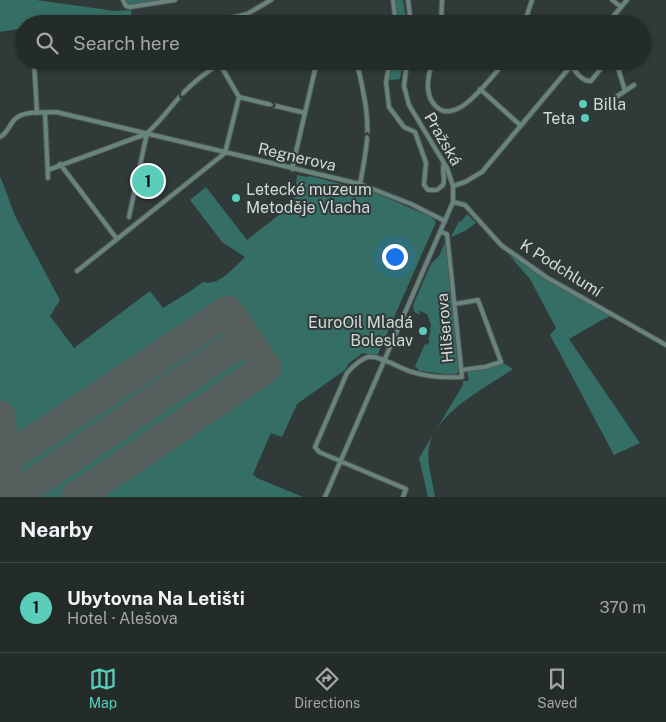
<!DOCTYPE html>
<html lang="en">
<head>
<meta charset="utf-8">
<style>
  :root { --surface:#242c2a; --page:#2c3432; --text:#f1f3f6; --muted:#a3a7a8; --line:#414847; --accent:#5bcebb }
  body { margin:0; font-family:"Public Sans",sans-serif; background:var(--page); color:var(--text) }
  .you { position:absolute; left:394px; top:256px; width:18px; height:18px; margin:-12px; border:4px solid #fff; border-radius:50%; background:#1a73e8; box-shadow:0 0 0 8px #1a73e833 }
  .badge { display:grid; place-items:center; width:32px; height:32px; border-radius:50%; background:var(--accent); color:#111; font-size:16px; font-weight:700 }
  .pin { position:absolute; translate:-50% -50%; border:2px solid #fff; box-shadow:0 1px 5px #0006 }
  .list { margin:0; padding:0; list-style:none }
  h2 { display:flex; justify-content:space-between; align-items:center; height:65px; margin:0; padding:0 20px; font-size:21px }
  h2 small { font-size:16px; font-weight:400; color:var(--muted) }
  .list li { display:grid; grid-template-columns:32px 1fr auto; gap:15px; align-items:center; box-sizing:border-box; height:90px; padding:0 20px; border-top:1px solid var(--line) }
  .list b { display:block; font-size:19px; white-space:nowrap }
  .list p { margin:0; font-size:16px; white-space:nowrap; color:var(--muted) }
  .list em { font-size:16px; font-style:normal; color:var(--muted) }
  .icon { flex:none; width:28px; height:28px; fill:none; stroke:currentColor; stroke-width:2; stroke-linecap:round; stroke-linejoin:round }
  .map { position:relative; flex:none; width:666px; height:497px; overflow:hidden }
  .search { position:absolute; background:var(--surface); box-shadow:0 1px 4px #0004; left:15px; right:15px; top:15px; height:55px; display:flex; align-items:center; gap:12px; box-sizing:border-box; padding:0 18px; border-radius:28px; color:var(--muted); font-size:19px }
  .sheet { height:155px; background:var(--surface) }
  nav { display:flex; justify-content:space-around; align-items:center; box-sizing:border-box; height:70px; border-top:1px solid var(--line); background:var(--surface); font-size:14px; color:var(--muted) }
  nav a { display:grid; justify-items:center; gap:2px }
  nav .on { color:var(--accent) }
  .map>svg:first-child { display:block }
  .green { fill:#356e64 }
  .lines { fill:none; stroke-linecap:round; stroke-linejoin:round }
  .runway { stroke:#56605e; stroke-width:31 }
  .minor-casing { stroke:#4d5755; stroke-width:6 }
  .minor { stroke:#69837d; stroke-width:4 }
  .oneway { stroke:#333e3b }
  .poi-dot { fill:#5bcebb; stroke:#303a38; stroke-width:2 }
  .labels { text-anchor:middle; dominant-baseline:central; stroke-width:4; stroke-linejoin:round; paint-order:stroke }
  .poi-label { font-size:16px; fill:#d2d9d8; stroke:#303a38; text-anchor:start }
  .street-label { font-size:16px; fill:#d2d9d8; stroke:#303a38 }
</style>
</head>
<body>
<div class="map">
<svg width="666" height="497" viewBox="0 0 666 497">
  <rect width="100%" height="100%" fill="#303a38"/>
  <!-- green -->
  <path class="green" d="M 0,0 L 36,0 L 115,11 L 131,10 L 133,24 L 77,20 L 53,24 L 24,24 L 24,28 L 0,32 Z
    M 127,0 L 164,0 L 130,5 L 127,5 Z
    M 395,0 L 403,0 L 407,24 L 398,24 Z
    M 392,61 L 403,61 L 400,79 L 389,80 Z
    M 297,175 L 308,177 L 309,176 L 374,192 L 431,217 L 436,222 L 377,356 L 363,353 L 349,363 L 345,370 L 297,404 L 282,437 L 271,433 L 253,474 L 257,478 L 303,497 L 0,497 L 0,176 L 16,218 L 60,300 L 50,316 L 74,348 L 150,291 L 163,308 L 192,290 L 203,282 C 219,287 234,267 245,257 L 222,242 L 190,200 L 206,187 L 247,240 L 294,203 Z
    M 467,214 L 476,223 L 465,231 L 451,237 L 459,221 L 461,222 Z
    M 445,242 L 453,299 L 451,299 L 453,304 L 459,369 L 458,373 L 452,375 L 419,371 L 415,366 L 425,344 L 428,345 L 430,340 L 428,339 L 431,331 L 430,330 L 431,325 L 427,314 L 420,311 L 419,312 L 421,315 L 414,312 L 413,305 L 431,264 L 439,256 Z
    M 509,255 L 611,316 L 600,321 L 569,339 L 640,443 L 614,455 L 550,335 L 556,328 L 530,279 Z
    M 503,363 L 513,369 C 486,388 436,412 429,447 C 426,462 433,482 435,497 L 428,497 L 419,458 L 463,385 L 463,381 L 469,381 L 467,371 L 486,369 Z"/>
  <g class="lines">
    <!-- runway -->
    <path class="runway" d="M 0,416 L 6,477
      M 0,463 L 228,311 L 266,368 L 76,497
      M 13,497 L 240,342"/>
    <!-- minor casing -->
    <g class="minor-casing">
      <path id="minor" d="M 123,0 L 126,6 L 130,7 L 175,0
        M 393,0 L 396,24
        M 408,0 L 411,24
        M 612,0 L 621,7
        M 231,18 L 247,14 L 271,0
        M 441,24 L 442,0
        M 524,24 L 532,0
        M 607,24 L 627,0
        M 34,61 L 37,113
        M 355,61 C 360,71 361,81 363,91 C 371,128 367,148 360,184
        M 390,61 L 386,82 L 389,107 L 404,127 L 415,132 L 426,163 L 424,185 L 428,190 L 437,190 L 443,185 C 446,177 441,171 444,163
        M 433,61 C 427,77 423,100 441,110 C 447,113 453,111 459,108 C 472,102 496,73 505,61
        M 616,61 L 625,91
        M 571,65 C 576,72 582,82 591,81 L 607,61
        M 480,89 L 520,125
        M 239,97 L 305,113
        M 610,101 L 634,85
        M 45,113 L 48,178
        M 0,137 C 8,133 9,125 15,119 C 25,110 44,113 56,112 L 360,184 L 411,204 L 445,221
        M 60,164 L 117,239
        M 292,169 L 317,61
        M 48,170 L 146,134
        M 453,186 L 465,182 L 482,172 L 575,61
        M 453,202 L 465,205 L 501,245 L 546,277 L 666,345
        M 129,217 L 147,133 C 161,121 171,106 184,92 C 196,80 209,70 224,61
        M 77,271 L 225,153 L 239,97 L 218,61
        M 455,304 L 478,300 L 501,362 L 485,367 L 461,370
        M 325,497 L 453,202 L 453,186 L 447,168 L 409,105 L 404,86 L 407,61
        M 403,497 L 406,489 L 319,452 L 315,447 L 347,373 C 352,367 361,359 368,357 C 379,355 401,369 412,372 C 428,377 445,378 462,377 L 447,234 L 441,232"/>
    </g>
    <!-- minor -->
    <use href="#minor" class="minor"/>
  </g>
  <!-- one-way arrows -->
  <defs><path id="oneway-chevron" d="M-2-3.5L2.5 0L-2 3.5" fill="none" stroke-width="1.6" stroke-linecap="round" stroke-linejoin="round" transform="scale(1.25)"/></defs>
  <g class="oneway">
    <use href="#oneway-chevron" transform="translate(182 95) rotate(132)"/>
    <use href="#oneway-chevron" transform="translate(272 105) rotate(13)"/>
    <use href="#oneway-chevron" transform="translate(367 136) rotate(-86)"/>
  </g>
  <!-- markers -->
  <g class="poi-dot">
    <circle cx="583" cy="104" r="5"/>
    <circle cx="585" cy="118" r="5"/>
    <circle cx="236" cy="198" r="5"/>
    <circle cx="423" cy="331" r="5"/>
  </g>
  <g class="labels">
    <!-- poi labels -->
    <g class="poi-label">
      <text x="593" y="104">Billa</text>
      <text x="575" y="118" text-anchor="end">Teta</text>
      <text x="246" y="189">Letecké muzeum<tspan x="246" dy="18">Metoděje Vlacha</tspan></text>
      <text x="413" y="322" text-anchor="end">EuroOil Mladá<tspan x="413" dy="18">Boleslav</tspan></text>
    </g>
    <!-- street labels -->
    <g class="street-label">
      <text transform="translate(443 139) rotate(60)">Pražská</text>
      <text transform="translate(297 157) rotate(13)">Regnerova</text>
      <text transform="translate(561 268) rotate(32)">K Podchlumí</text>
      <text transform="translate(445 328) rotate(-95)">Hilšerova</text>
    </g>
  </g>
</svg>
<div class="you"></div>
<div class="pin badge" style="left:148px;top:181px">1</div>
<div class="search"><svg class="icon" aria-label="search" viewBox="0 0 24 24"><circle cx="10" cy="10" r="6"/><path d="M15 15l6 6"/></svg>Search here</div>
</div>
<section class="sheet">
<h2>Nearby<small></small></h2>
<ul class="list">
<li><span class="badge">1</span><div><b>Ubytovna Na Letišti</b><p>Hotel · Alešova</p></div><em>370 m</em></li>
</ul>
</section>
<nav>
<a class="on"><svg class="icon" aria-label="map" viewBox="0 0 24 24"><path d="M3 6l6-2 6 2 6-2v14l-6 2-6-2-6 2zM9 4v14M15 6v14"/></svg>Map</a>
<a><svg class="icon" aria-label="directions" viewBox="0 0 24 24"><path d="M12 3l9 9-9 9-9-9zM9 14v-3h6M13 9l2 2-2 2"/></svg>Directions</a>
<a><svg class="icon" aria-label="saved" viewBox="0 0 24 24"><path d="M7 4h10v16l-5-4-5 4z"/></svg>Saved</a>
</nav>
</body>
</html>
